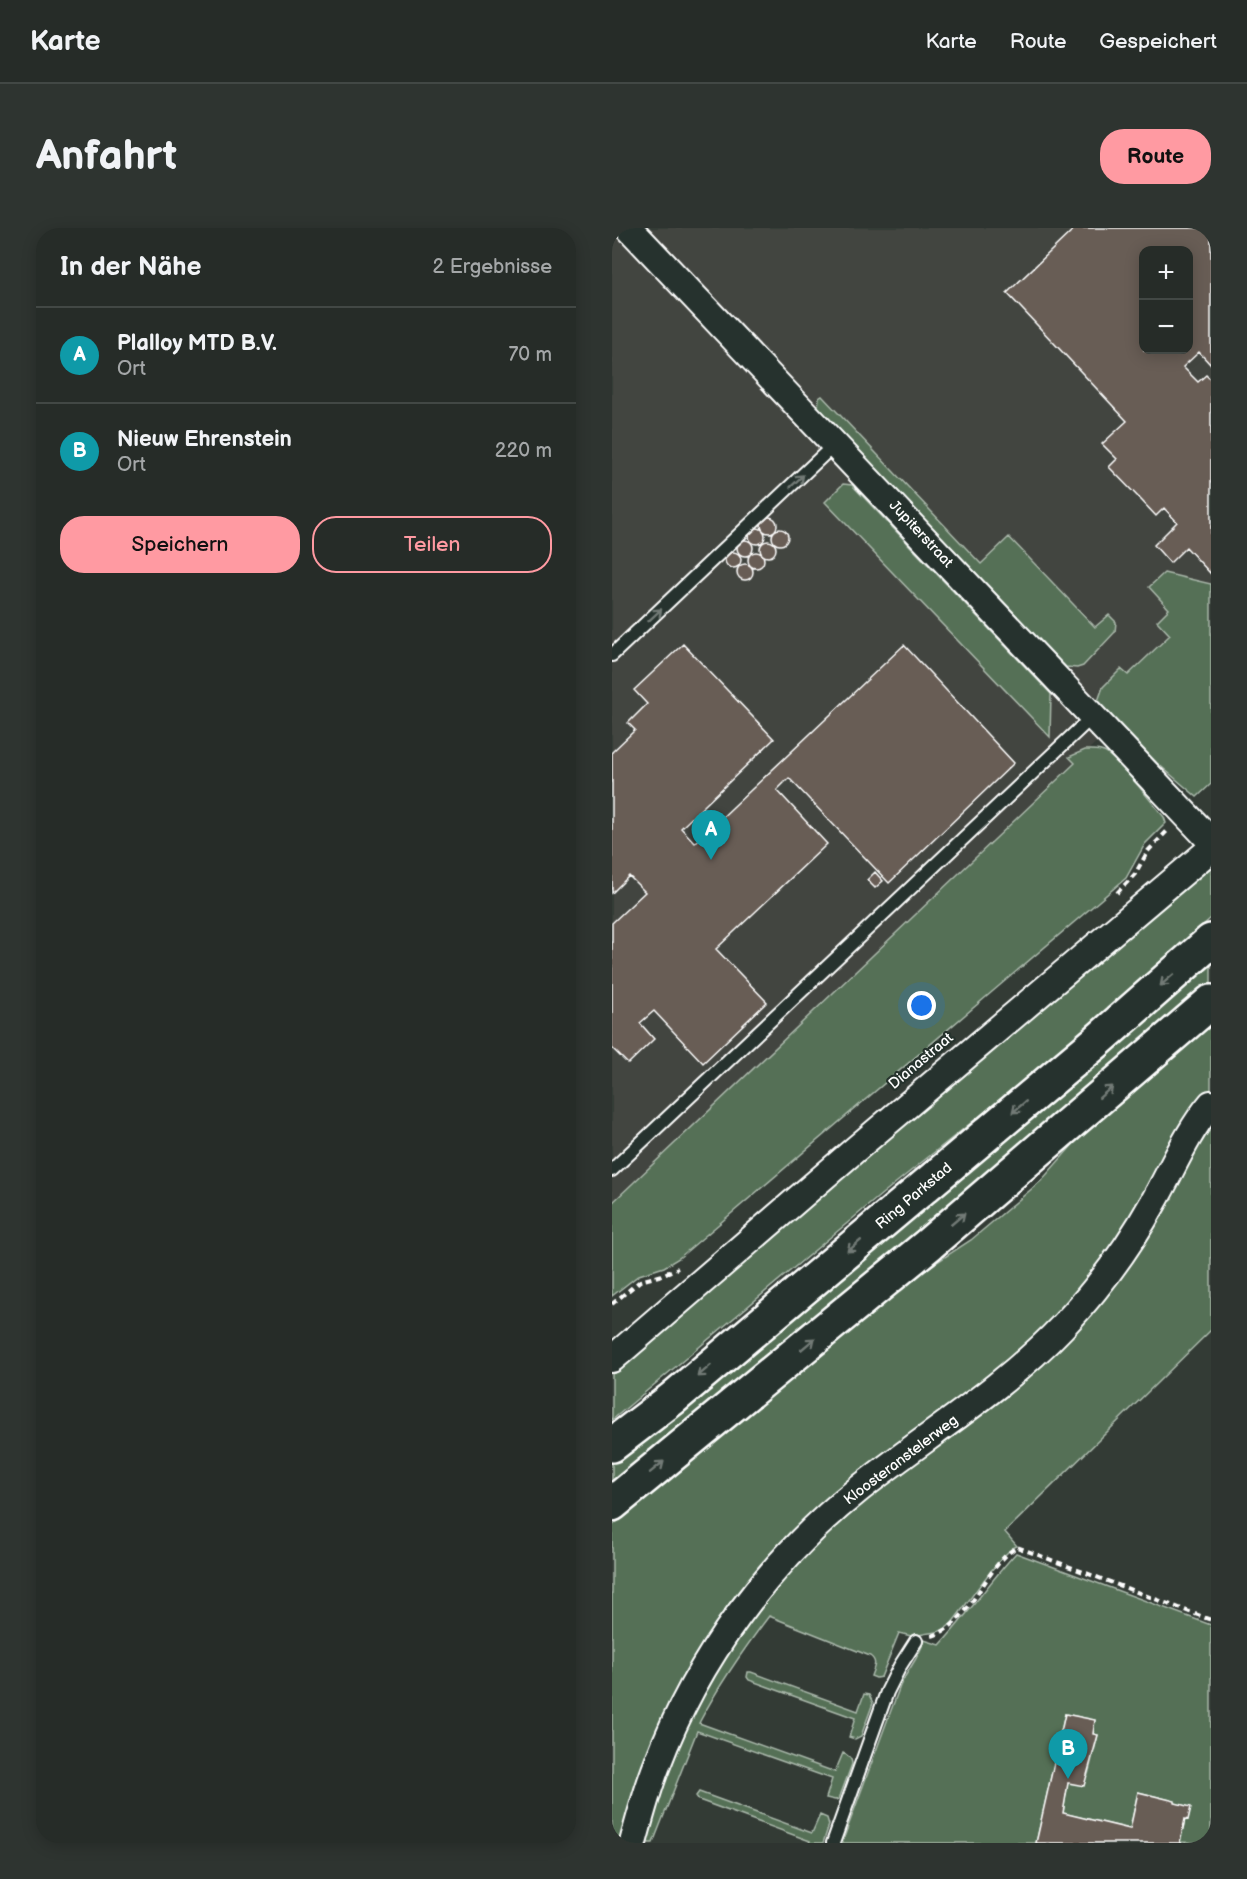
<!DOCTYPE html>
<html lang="de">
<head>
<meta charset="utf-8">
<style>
  :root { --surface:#262c28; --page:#2e3430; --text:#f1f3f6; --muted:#a4a7a8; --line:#424845; --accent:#ff9aa2 }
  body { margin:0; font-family:"Balsamiq Sans",sans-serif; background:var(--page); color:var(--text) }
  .controls { position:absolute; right:18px; top:18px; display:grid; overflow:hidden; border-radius:12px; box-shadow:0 3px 15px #0003 }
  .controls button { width:54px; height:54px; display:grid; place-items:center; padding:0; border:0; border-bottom:2px solid var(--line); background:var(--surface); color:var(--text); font:30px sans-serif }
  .you { position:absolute; left:310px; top:778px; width:21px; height:21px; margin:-15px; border:4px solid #fff; border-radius:50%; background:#1a73e8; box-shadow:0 0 0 9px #1a73e833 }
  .badge { display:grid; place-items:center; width:39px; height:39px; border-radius:50%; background:var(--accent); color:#fff; font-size:20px; font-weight:700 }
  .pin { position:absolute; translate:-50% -50px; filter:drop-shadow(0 2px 3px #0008) }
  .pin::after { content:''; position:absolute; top:32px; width:21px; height:18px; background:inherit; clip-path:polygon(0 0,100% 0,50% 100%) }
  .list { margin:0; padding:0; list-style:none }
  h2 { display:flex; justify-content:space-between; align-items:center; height:78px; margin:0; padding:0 24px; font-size:26px }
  h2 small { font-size:20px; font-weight:400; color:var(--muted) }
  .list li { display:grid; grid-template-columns:39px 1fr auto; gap:18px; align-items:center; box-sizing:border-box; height:96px; padding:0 24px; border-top:2px solid var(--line) }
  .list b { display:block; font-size:22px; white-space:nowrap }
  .list p { margin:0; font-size:20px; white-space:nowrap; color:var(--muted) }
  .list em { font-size:20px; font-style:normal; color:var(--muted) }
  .actions { display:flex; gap:12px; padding:18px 24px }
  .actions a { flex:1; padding:14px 0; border:2px solid var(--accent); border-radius:24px; text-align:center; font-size:21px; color:var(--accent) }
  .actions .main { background:var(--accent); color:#111 }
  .map { position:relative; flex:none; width:599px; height:1615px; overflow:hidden; border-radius:24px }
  header { display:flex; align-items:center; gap:36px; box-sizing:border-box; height:84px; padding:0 30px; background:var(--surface); border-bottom:2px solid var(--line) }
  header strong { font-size:28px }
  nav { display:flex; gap:33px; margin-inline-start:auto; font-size:21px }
  .intro { display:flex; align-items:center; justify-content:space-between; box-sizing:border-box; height:144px; padding:0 36px }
  h1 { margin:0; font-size:42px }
  .button { padding:15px 27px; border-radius:24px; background:var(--accent); color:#111; font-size:21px; font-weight:700 }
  main { display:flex; gap:36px; padding:0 36px }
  aside { flex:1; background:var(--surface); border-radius:24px; box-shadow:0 3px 15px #0003 }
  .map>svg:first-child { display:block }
  .built { fill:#43453f; fill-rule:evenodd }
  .green { fill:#557057; stroke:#aab8ab; stroke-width:1.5 }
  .building { fill:#685d55; stroke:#fff; stroke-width:1.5; fill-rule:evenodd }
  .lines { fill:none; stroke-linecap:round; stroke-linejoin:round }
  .lane-casing { stroke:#fff; stroke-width:16 }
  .street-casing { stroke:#fff; stroke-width:30 }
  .highway-casing { stroke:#fff; stroke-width:38 }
  .path { stroke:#fff; stroke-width:4; stroke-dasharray:6 4.5; stroke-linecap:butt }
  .lane { stroke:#26332d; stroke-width:12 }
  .street { stroke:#26332d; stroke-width:26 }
  .highway { stroke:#26332d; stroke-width:33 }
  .oneway { stroke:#727a76 }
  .labels { text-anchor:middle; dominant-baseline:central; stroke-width:4.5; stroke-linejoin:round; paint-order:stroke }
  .street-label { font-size:15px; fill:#fff; stroke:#26332d }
</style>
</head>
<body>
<header>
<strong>Karte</strong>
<nav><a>Karte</a><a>Route</a><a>Gespeichert</a></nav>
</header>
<div class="intro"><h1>Anfahrt</h1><a class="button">Route</a></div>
<main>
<aside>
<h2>In der Nähe<small>2 Ergebnisse</small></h2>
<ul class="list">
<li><span class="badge" style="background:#0f9aa8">A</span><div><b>Plalloy MTD B.V.</b><p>Ort</p></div><em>70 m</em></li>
<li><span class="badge" style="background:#0f9aa8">B</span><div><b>Nieuw Ehrenstein</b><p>Ort</p></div><em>220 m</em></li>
</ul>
<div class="actions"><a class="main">Speichern</a><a>Teilen</a></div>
</aside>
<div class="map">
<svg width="599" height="1615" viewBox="0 0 599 1615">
  <rect width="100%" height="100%" fill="#333b35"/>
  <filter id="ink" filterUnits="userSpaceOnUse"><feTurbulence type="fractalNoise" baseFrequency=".0167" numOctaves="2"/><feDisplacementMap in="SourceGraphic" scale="12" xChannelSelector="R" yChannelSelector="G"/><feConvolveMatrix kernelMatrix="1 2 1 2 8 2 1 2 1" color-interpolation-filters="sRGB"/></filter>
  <g filter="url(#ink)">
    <!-- built -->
    <path class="built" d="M 0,0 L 599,0 L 599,405 L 0,975 ZM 532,22 L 576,22 L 576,122 L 532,122 Z"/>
    <!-- green -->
    <path class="green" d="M 210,168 L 369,336 L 397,309 L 483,399 L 497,387 L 504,394 L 503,404 L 471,438 L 465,440 L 454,439 L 206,180 L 207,170 Z
      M 231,256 L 240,257 L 439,466 L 438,509 L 213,274 Z
      M 552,345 L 599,356 L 599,556 L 585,569 L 545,535 L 486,473 L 491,459 L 509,441 L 516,447 L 558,407 L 545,393 L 557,381 L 537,359 Z
      M 473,522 C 479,522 486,521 492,524 C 506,530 540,575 552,589 L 554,595 L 533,616 L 514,650 L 67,1030 L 52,1039 L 27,1047 L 0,1068 L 0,975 L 463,535 L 457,529 Z
      M 599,636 L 599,690 L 450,822 L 270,966 L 0,1192 L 0,1146 Z
      M 599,729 L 599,758 L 573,781 L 330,988 L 0,1257 L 0,1232 Z
      M 599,794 L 599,867 L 467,1073 L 148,1352 L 13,1615 L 0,1615 L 0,1298 L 287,1059 L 359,1012 L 429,953 L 486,888 Z
      M 599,886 L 599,1102 L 393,1304 L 405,1318 C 390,1322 352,1381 339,1396 C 325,1409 316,1402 303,1409 L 287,1405 L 269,1449 L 264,1450 L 259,1448 C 262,1439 266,1434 258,1428 L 157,1388 C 131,1422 107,1457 87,1495 L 223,1544 L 231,1525 C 236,1527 240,1531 240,1536 L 227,1571 L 223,1572 L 214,1570 L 220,1551 L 85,1503 L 41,1615 L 25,1615 L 79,1475 L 187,1325 L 414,1141 Z
      M 404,1325 L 599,1397 L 599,1615 L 568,1614 L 573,1591 L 576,1591 L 578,1579 L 563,1575 L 562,1573 L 526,1564 L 518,1601 L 451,1585 L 456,1555 L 476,1547 L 486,1507 L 481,1506 L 483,1492 L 453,1486 L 424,1615 L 230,1615 L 288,1458 C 295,1442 308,1429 312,1412 L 328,1417 C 355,1388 377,1354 404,1325 Z
      M 136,1444 L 139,1444 L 246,1483 L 252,1466 L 257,1467 L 261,1475 L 249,1508 L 243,1511 L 237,1509 L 243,1490 L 137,1452 L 135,1449 Z
      M 87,1564 L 200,1605 L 208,1587 L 215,1590 L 217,1597 L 211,1615 L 197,1615 L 198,1613 L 87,1572 L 84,1568 Z"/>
    <!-- building -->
    <path class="building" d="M 463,0 L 599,0 L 599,137 L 587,124 L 571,139 L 586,154 L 594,147 L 599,152 L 599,346 L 574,319 L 558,335 L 542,317 L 565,294 L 552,280 L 544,288 L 530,273 L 497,239 L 505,231 L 490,216 L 515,193 L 395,65 ZM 532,22 L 576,22 L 576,122 L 532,122 Z
      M149 297a8 8 0 1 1 16 0a8 8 0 1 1-16 0Z
      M137 308a8 8 0 1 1 16 0a8 8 0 1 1-16 0Z
      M160 309a8 8 0 1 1 16 0a8 8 0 1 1-16 0Z
      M125 320a8 8 0 1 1 16 0a8 8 0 1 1-16 0Z
      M148 321a8 8 0 1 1 16 0a8 8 0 1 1-16 0Z
      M136 332a8 8 0 1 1 16 0a8 8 0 1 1-16 0Z
      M113 332a8 8 0 1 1 16 0a8 8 0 1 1-16 0Z
      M125 344a8 8 0 1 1 16 0a8 8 0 1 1-16 0Z
      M 71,416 L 162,511 L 69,600 L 83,615 L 292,417 L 402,535 L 277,655 L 177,550 L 165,562 L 215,616 L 104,721 L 155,774 L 91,835 L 42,783 L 28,795 L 42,811 L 16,836 L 0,820 L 0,695 L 33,664 L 17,648 L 0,665 L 0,524 L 23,502 L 16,495 L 35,476 L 22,462 Z
      M 263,644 L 271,653 L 263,660 L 255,652 Z
      M 453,1486 L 483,1492 L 481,1506 L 486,1507 L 472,1558 L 456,1555 L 451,1585 L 518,1601 L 526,1564 L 563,1573 L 563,1575 L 579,1579 L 576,1592 L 573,1591 L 568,1614 L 570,1615 L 424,1615 Z"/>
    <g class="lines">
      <!-- lane casing -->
      <g class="lane-casing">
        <path id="lane" d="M 0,427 L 223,216
          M 0,942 L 481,488
          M 221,1615 L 275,1464 L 288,1438 L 304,1413"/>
      </g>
      <!-- street casing -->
      <g class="street-casing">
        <path id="street" d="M 17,0 L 599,613
          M 0,1131 L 245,920 L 599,621
          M 21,1615 C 28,1589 35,1562 45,1537 C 85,1430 158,1332 247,1261 C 315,1207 390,1162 450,1099 C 485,1062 516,1020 541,975 C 560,942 574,906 599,876"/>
      </g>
      <!-- highway casing -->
      <g class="highway-casing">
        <path id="highway" d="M 0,1217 L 60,1171 L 483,815 L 599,713
          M 0,1276 L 316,1017 L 599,774"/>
      </g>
      <!-- path -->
      <path class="path" d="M 505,665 L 523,646 L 536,623 L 557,601
        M 0,1076 L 28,1053 L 47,1048 L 66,1040
        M 320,1408 C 360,1396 372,1338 405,1319 L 599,1392"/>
      <!-- lane -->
      <use href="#lane" class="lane"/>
      <!-- street -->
      <use href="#street" class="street"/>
      <!-- highway -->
      <use href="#highway" class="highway"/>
    </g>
    <!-- one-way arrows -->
    <defs><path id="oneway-shaft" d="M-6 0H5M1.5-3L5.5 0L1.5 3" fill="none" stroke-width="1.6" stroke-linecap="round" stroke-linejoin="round" transform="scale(1.5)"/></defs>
    <g class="oneway">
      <use href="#oneway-shaft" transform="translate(185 253) rotate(-43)"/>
      <use href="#oneway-shaft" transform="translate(43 387) rotate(-43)"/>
      <use href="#oneway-shaft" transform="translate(555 752) rotate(139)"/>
      <use href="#oneway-shaft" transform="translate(494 864) rotate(-41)"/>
      <use href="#oneway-shaft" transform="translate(407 879) rotate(140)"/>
      <use href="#oneway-shaft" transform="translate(346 991) rotate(-40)"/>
      <use href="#oneway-shaft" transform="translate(242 1018) rotate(140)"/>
      <use href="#oneway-shaft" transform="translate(196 1116) rotate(-40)"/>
      <use href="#oneway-shaft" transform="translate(92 1143) rotate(139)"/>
      <use href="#oneway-shaft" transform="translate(45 1239) rotate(-39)"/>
    </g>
  </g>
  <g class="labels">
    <!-- street labels -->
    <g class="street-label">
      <text transform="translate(309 306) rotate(47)">Jupiterstraat</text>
      <text transform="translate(309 833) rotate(-40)">Dianastraat</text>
      <text transform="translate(302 968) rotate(-40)">Ring Parkstad</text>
      <text transform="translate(289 1232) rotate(-37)">Kloosteranstelerweg</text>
    </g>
  </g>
</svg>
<div class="controls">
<button>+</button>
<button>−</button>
</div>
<div class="you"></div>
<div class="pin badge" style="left:99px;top:632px;background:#0f9aa8">A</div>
<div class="pin badge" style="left:456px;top:1551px;background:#0f9aa8">B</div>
</div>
</main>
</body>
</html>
